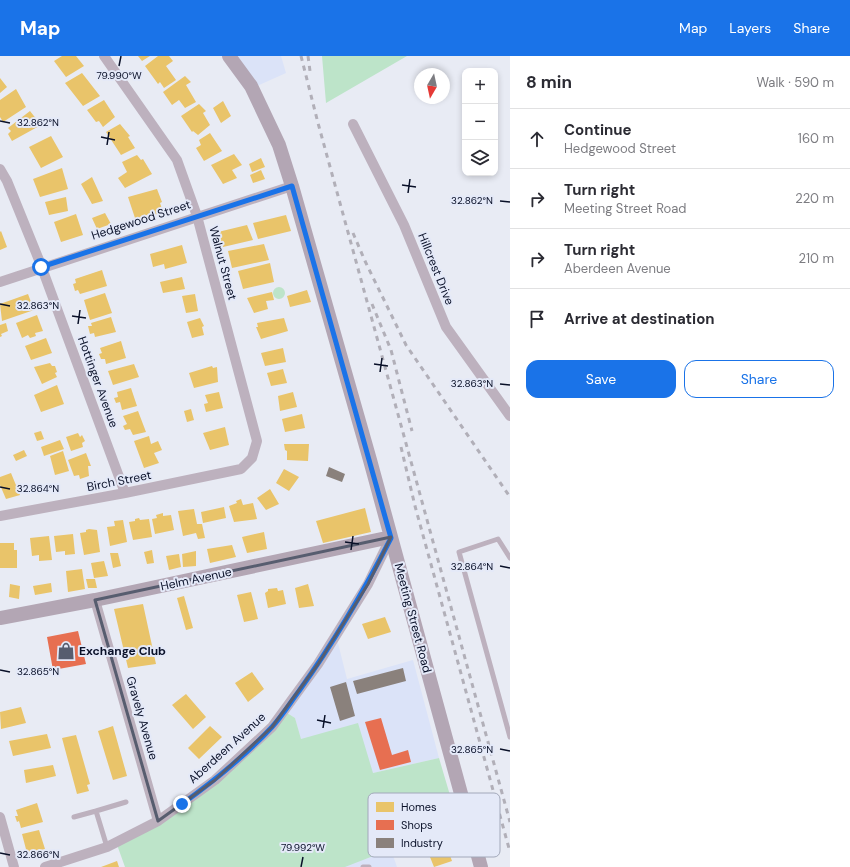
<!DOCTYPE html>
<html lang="en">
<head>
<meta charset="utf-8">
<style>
  :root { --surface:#fff; --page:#f7f7f7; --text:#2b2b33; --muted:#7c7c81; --line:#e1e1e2; --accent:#1a73e8 }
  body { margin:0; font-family:"DM Sans",sans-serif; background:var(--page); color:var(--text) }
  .controls { position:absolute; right:12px; top:12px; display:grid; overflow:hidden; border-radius:8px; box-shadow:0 2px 6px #0003 }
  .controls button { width:36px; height:36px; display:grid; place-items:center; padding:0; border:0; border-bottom:1px solid var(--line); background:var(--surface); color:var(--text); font:20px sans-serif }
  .compass { position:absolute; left:414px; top:12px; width:36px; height:36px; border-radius:50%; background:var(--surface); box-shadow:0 2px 6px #0003; rotate:189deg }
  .stop { position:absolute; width:12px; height:12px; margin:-9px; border:3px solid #1a73e8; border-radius:50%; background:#fff }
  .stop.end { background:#1a73e8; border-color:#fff; box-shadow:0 1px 4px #0008 }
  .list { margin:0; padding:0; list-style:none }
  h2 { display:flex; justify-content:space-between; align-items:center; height:52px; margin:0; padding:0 16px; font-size:17px }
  h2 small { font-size:13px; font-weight:400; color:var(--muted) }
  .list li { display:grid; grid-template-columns:26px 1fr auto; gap:12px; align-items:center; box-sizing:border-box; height:60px; padding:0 16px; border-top:1px solid var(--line) }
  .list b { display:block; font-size:15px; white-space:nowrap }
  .list p { margin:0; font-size:13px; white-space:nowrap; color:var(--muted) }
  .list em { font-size:13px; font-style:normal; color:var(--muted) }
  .actions { display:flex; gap:8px; padding:12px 16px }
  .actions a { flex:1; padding:9px 0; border:1px solid var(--accent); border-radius:12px; text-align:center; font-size:14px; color:var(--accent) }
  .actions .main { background:var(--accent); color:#fff }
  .icon { flex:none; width:22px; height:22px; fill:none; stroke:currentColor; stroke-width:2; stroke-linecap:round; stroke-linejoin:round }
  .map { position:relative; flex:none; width:510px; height:811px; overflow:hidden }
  header { display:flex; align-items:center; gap:24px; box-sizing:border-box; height:56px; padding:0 20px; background:var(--accent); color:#fff }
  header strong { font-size:19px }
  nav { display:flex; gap:22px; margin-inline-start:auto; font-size:14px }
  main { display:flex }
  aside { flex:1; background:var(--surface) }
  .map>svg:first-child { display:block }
  .built { fill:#dbe3f8 }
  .green { fill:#bde4c9 }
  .homes { fill:#e9c46a }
  .shops { fill:#e76f51 }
  .industry { fill:#8a817c }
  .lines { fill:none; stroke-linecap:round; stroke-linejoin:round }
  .lane { stroke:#bdb1be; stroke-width:5 }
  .street { stroke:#bdb1be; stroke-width:10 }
  .secondary { stroke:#b3a6b4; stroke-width:14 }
  .rail { stroke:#b1afb8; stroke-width:3; stroke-dasharray:5 5; stroke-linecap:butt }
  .route { stroke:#1a73e8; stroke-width:5 }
  .marked { fill:none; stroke:#575d6f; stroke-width:3; stroke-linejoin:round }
  .ticks { fill:none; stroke:#091028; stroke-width:1.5 }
  .labels { text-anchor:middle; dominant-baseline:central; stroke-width:4; stroke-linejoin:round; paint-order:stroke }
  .street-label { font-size:12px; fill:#091028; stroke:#e4e9f8 }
  .poi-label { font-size:12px; font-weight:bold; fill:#091028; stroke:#e4e9f8; text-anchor:start }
  .key { fill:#e4e9f8; stroke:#a2a8ba; stroke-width:1 }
  .key-label { font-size:11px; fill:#091028 }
  .ticks-label { font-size:10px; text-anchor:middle; fill:#091028; stroke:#e4e9f8; stroke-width:4; stroke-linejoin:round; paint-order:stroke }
</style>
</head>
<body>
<header>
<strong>Map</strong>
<nav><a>Map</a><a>Layers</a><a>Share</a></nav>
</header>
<main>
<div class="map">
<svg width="510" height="811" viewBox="0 0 510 811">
  <rect width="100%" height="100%" fill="#e8ebf4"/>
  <!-- built -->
  <path class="built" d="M 236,0 L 281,0 L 286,17 L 257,30 Z
    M 336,579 L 347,623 L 413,604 L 439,702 L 373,717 L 301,684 L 295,662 L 284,655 Z
    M 391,794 L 397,811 L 341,811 Z"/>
  <!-- green -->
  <path class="green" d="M 322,0 L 407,0 L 326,47 Z
    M273 237a6 6 0 1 1 12 0a6 6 0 1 1-12 0Z
    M 284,655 L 295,662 L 301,683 L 358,667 L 373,717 L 439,702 L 460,773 L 417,783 L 345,811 L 125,811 L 116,786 L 215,724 Z"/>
  <!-- homes -->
  <path class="homes" d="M 62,0 L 76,0 L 84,10 L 66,21 L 54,5 Z
    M 138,0 L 150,0 L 142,5 Z
    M 158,0 L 169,0 L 173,5 L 166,10 L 176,24 L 164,32 L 160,26 L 158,28 L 145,10 Z
    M 82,17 L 100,40 L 83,50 L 65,27 Z
    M 185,20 L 191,26 L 186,29 L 196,46 L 185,52 L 179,44 L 172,49 L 163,36 Z
    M 0,22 L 7,31 L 0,37 Z
    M 16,33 L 26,51 L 3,66 L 0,61 L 0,44 Z
    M 104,44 L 115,61 L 103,71 L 99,65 L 96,66 L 87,54 Z
    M 223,45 L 231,60 L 221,67 L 213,52 Z
    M 199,48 L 206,55 L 203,57 L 210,69 L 198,79 L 193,75 L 192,76 L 181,60 Z
    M 30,55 L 41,69 L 12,85 L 8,78 L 11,75 L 8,72 Z
    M 120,68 L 130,80 L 128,81 L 135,92 L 121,99 L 106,76 Z
    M 210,77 L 222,95 L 204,105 L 196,92 L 201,89 L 199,84 Z
    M 51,80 L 63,101 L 41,112 L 29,91 Z
    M 234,98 L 242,109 L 232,114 L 237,122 L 223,128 L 211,109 Z
    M 137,99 L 141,104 L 143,103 L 152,118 L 125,132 L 118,122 L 127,116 L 122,106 Z
    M 261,102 L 265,111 L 252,116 L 249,108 Z
    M 62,112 L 68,133 L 40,141 L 33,123 Z
    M 261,114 L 265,123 L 253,127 L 250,119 Z
    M 92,121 L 103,145 L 92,148 L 81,128 Z
    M 157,133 L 162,146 L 160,147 L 163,156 L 136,165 L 128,141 Z
    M 66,141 L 68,155 L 49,159 L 45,146 Z
    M 105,157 L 111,168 L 97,173 L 92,162 Z
    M 76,158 L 83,179 L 61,186 L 54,166 Z
    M 286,159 L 291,175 L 258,183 L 253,167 Z
    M 247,169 L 253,184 L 223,191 L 218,176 Z
    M 1,175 L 7,191 L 0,194 L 0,176 Z
    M 264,188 L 269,204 L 232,212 L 228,195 Z
    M 182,189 L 187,207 L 165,213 L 164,208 L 153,211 L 150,198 Z
    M 270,207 L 274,226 L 243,233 L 238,215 Z
    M 102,214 L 107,230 L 80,238 L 78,234 L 75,235 L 73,228 L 76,227 L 75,223 Z
    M 182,221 L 185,233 L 163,237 L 160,226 Z
    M 307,234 L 311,246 L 290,251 L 287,240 Z
    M 272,236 L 274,244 L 266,245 L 268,253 L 254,257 L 247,242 Z
    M 105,237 L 112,257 L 90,264 L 84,244 Z
    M 28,238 L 34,254 L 2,265 L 0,248 Z
    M 195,238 L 198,255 L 186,257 L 182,240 Z
    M 37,259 L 43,275 L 35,277 L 36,280 L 30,282 L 28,279 L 22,282 L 16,267 Z
    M 111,261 L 116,276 L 95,281 L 94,277 L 90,278 L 88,270 L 92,270 L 91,267 Z
    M 200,262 L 204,270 L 202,271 L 204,279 L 192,282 L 187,266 Z
    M 284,262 L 288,275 L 261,283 L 256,271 L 258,271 L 257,267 Z
    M 6,267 L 8,275 L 1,278 L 2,280 L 0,281 L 0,269 Z
    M 46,282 L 52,297 L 31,304 L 25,290 Z
    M 121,285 L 126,302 L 106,308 L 105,303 L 101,303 L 99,298 L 102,297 L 100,292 Z
    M 283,292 L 286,306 L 265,310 L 261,297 Z
    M 50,307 L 52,310 L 55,310 L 57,316 L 55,317 L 57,321 L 42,328 L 34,311 Z
    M 134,308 L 139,321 L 113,329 L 108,315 Z
    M 212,310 L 213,312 L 217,311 L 218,326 L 194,332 L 189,317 Z
    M 283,313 L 287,327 L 271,330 L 267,317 Z
    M 57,329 L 64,348 L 41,356 L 34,339 Z
    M 131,332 L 137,350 L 122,354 L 120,346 L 116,347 L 114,342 L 118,341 L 117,336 Z
    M 219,336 L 223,352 L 206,356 L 204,348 L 208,347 L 205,339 Z
    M 293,336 L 297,351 L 280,355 L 278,340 Z
    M 191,353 L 194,364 L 187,366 L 184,355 Z
    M 138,355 L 146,376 L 133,379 L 130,373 L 125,374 L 123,370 L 127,368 L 123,360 Z
    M 302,358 L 305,372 L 285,376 L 282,363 Z
    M 225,371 L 229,389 L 210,394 L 203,377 Z
    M 41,375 L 44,383 L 37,385 L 34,377 Z
    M 78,377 L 80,381 L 82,379 L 85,385 L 82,387 L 83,391 L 71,395 L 66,381 Z
    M 149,380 L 151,388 L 158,385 L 162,394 L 154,397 L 159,407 L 144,412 L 134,385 Z
    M 60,384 L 64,393 L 44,400 L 41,391 Z
    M 284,388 L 309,388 L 308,405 L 287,404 L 287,395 L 285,394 Z
    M 24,394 L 27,400 L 16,405 L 13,399 Z
    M 63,395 L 69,415 L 55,419 L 50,400 Z
    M 86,397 L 91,410 L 88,410 L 89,420 L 80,423 L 79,419 L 74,420 L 68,404 Z
    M 284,413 L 299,421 L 289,435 L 276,427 Z
    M 11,417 L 20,439 L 6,443 L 0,429 L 0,421 Z
    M 270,433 L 279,448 L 266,454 L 257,442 Z
    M 241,443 L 243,449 L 253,447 L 257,463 L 234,466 L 229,450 L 237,447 L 236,445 Z
    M 224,451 L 226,462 L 203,467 L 201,456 Z
    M 365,452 L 371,476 L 323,487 L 316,465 Z
    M 194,453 L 197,468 L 202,468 L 205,482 L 198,483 L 196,477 L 183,480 L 178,455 Z
    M 163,457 L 163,460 L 171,459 L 174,474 L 155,478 L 152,463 L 157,462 L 156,459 Z
    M 139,462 L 140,464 L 149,463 L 152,481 L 133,484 L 129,466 L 135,465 L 135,463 Z
    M 123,464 L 127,486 L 110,490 L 107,471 L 115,470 L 114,465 Z
    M 89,473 L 97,474 L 100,496 L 84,499 L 80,477 L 86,476 L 86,474 Z
    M 264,476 L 267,493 L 247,497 L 242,481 Z
    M 73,478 L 75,498 L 65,499 L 65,495 L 56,496 L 54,480 Z
    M 49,480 L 52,504 L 39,505 L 39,499 L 32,500 L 30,482 Z
    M 0,487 L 14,487 L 14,494 L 17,494 L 17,512 L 0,512 Z
    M 232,489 L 236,501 L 210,507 L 207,493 Z
    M 152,494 L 154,507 L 147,508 L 144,496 Z
    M 196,495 L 196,510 L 183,511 L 182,498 Z
    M 110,497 L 118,497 L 121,510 L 113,512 Z
    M 179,498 L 181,511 L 169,514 L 166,500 Z
    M 104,505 L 108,520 L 94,522 L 91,507 Z
    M 82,513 L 85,533 L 68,536 L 66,515 Z
    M 86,523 L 95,523 L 97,532 L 88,532 Z
    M 51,527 L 52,536 L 35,539 L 33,530 Z
    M 10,528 L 20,530 L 19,543 L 9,541 Z
    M 308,528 L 314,550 L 299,552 L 295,532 Z
    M 277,532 L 278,535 L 283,534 L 286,548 L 268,552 L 265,537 L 268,535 L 268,533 Z
    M 251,536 L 258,563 L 244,566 L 237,539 Z
    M 184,540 L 193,572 L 186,574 L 177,542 Z
    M 143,548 L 156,608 L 128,612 L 114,553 Z
    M 385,561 L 391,576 L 368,583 L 362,568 Z
    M 252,616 L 264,633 L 248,646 L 235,627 Z
    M 186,638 L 206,661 L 193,673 L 172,649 Z
    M 21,651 L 26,667 L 1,673 L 0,656 Z
    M 113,670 L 127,720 L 113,724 L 98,675 Z
    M 210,670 L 222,681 L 199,703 L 188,692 Z
    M 47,678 L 51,692 L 13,700 L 9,685 Z
    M 76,679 L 90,728 L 87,729 L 89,735 L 77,738 L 62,682 Z
    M 53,709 L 56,720 L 26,727 L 24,714 Z
    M 37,747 L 43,766 L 21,772 L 19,765 L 17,766 L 15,760 L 18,760 L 16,754 Z
    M 39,774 L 45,793 L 27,797 L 22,778 Z
    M 436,783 L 439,793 L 447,791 L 452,805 L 434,811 L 424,786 Z
    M 117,805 L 119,811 L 101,811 Z"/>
  <!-- shops -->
  <path class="shops" d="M 78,575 L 86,608 L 53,614 L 47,581 Z
    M 381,662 L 392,699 L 408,694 L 411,706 L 380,714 L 365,666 Z"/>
  <!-- industry -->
  <path class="industry" d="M 329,411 L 345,418 L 342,426 L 326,420 Z
    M 403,612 L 406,625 L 357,638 L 353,625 Z
    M 346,626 L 355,660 L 340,665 L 330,631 Z"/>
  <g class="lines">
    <!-- lane -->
    <path class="lane" d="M 510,502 L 498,483 L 459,496 L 510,681
      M 96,755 L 126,746
      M 74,761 L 96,755 L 107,791
      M 363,811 L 369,811"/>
    <!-- street -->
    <path class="street" d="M 353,68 L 404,169 L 446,271 L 510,360
      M 0,113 L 7,125 L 39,204 L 125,437
      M 0,226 L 292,130
      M 0,460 L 125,437 L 241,413 L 252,402 L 257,385 L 197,160 L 177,104 L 104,0
      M 95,544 L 158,765
      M 0,761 L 14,811
      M 45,811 L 107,791 L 158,765 L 215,724 L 272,671 L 318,608 L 368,528 L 391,481"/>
    <!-- secondary -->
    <path class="secondary" d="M 229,0 L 251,30 L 279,89 L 292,130 L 370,404 L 481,811
      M 0,562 L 95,544 L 391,481"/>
    <!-- rail -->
    <path class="rail" d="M 301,0 L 318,67 L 510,766
      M 308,0 L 310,15
      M 353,177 L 365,205 L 406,289 L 510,441
      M 372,248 L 391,294 L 412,375
      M 401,391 L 415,450 L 510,796"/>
  </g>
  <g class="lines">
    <!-- route -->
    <path class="route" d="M 41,211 L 292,130 L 391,482 C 364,535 334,586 299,635 C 290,647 282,660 272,671 C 245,700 214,725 182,748"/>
  </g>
  <!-- marked area -->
  <path class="marked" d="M 391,481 L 368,528 L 318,608 L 272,671 L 215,724 L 158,765 L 95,544 Z"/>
  <!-- ticks -->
  <path class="ticks" d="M 119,10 L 121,0M 0,65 L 10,67M 101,81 L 115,84M 107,89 L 109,76M 402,129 L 416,131M 408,137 L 410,123M 500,145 L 510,146M 0,248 L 10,250M 72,260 L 86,262M 78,268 L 80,254M 374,308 L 388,310M 380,316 L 382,302M 500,328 L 510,329M 0,431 L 10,433M 345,486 L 359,488M 351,494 L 353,480M 500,510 L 510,512M 0,614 L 10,616M 317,664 L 331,667M 323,672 L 325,659M 500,693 L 510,695M 0,797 L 10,799M 301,811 L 303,801"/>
  <!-- icons -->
  <defs>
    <g id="shop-bare" transform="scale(1.38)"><path d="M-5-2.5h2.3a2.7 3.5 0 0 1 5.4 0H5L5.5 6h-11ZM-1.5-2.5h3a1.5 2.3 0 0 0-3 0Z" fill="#575d6f" stroke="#e4e9f8" stroke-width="2.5" paint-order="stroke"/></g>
  </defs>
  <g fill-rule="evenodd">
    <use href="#shop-bare" x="66" y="595"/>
  </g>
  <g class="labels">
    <!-- street labels -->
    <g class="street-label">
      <text transform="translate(141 164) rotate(-18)">Hedgewood Street</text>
      <text transform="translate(223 207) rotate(75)">Walnut Street</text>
      <text transform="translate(436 213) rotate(68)">Hillcrest Drive</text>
      <text transform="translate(98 326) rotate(70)">Hottinger Avenue</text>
      <text transform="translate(119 425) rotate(-11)">Birch Street</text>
      <text transform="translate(196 523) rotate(-12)">Helm Avenue</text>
      <text transform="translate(413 562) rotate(75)">Meeting Street Road</text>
      <text transform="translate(142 662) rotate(74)">Gravely Avenue</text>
      <text transform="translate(227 692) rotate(-42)">Aberdeen Avenue</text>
    </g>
    <!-- poi labels -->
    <g class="poi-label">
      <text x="79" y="595">Exchange Club</text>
    </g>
  </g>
  <!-- legend -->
  <rect x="368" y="737" width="132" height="64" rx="6" class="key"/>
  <rect x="376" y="746" width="18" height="10" fill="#e9c46a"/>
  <rect x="376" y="764" width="18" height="10" fill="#e76f51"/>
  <rect x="376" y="782" width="18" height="10" fill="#8a817c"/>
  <g class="key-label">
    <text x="401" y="755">Homes</text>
    <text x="401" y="773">Shops</text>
    <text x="401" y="791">Industry</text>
  </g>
  <g class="ticks-label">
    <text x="119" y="23">79.990°W</text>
    <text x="38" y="70">32.862°N</text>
    <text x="472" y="148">32.862°N</text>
    <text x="38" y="253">32.863°N</text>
    <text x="472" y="331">32.863°N</text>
    <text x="38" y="436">32.864°N</text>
    <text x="472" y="514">32.864°N</text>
    <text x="38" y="619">32.865°N</text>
    <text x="472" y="697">32.865°N</text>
    <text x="303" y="795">79.992°W</text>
    <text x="38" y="802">32.866°N</text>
  </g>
</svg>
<div class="controls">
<button>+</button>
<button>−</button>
<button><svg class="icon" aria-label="layers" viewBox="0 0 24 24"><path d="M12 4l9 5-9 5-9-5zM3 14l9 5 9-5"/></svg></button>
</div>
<svg class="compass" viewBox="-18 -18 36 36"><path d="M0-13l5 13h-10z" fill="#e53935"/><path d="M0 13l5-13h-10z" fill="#7c7c81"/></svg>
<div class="stop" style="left:41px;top:211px"></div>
<div class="stop end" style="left:182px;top:748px"></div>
</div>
<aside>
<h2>8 min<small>Walk · 590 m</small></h2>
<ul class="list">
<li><svg class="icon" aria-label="ahead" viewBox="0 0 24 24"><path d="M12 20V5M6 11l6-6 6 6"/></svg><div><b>Continue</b><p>Hedgewood Street</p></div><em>160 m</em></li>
<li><svg class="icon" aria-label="right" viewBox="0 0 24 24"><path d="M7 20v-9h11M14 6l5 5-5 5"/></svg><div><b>Turn right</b><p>Meeting Street Road</p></div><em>220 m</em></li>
<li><svg class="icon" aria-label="right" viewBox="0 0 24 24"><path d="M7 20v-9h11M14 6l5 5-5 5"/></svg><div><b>Turn right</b><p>Aberdeen Avenue</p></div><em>210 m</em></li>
<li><svg class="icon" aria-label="arrive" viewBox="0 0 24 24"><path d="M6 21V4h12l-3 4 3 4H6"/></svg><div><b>Arrive at destination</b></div></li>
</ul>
<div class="actions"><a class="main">Save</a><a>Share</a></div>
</aside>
</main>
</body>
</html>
